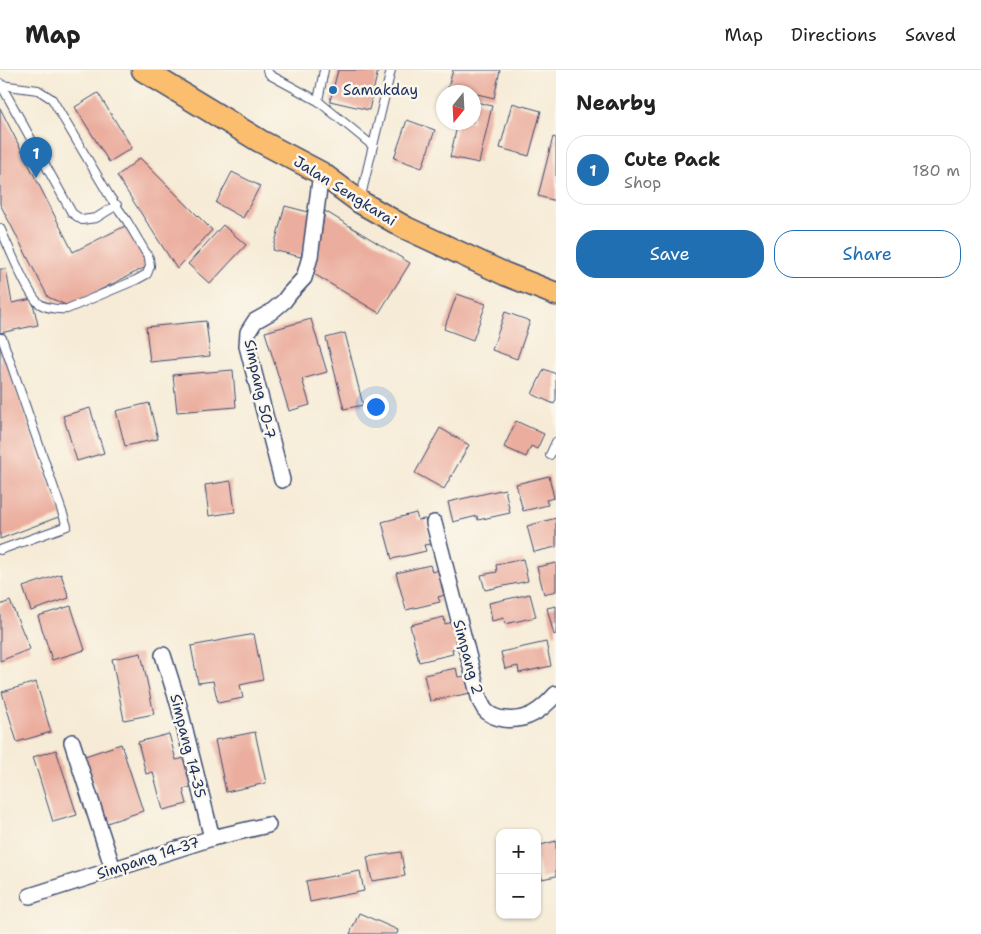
<!DOCTYPE html>
<html lang="en">
<head>
<meta charset="utf-8">
<style>
  :root { --surface:#fff; --page:#f2f2f2; --text:#222; --muted:#767676; --line:#e0e0e0; --accent:#1f6fb2 }
  body { margin:0; font-family:"Shantell Sans",sans-serif; background:var(--page); color:var(--text) }
  .controls { position:absolute; right:15px; bottom:15px; display:grid; overflow:hidden; border-radius:10px; box-shadow:0 1px 4px #0004 }
  .controls button { width:45px; height:45px; display:grid; place-items:center; padding:0; border:0; border-bottom:1px solid var(--line); background:var(--surface); color:var(--text); font:25px sans-serif }
  .compass { position:absolute; left:436px; top:15px; width:45px; height:45px; border-radius:50%; background:var(--surface); box-shadow:0 1px 4px #0004; rotate:198deg }
  .you { position:absolute; left:375px; top:336px; width:18px; height:18px; margin:-12px; border:4px solid #fff; border-radius:50%; background:#1a73e8; box-shadow:0 0 0 8px #1a73e833 }
  .badge { display:grid; place-items:center; width:32px; height:32px; border-radius:50%; background:var(--accent); color:#fff; font-size:16px; font-weight:700 }
  .pin { position:absolute; translate:-50% -41px; filter:drop-shadow(0 1px 2px #0008) }
  .pin::after { content:''; position:absolute; top:26px; width:18px; height:15px; background:inherit; clip-path:polygon(0 0,100% 0,50% 100%) }
  .list { margin:0; padding:0; list-style:none }
  h2 { display:flex; justify-content:space-between; align-items:center; height:65px; margin:0; padding:0 20px; font-size:21px }
  h2 small { font-size:16px; font-weight:400; color:var(--muted) }
  .list li { display:grid; grid-template-columns:32px 1fr auto; gap:15px; align-items:center; box-sizing:border-box; height:70px; margin:0 10px 10px; padding:0 10px; border:1px solid var(--line); border-radius:20px }
  .list b { display:block; font-size:19px; white-space:nowrap }
  .list p { margin:0; font-size:16px; white-space:nowrap; color:var(--muted) }
  .list em { font-size:16px; font-style:normal; color:var(--muted) }
  .actions { display:flex; gap:10px; padding:15px 20px }
  .actions a { flex:1; padding:11px 0; border:1px solid var(--accent); border-radius:20px; text-align:center; font-size:18px; color:var(--accent) }
  .actions .main { background:var(--accent); color:#fff }
  .map { position:relative; flex:none; width:556px; height:864px; overflow:hidden }
  header { display:flex; align-items:center; gap:30px; box-sizing:border-box; height:70px; padding:0 25px; background:var(--surface); border-bottom:1px solid var(--line) }
  header strong { font-size:24px }
  nav { display:flex; gap:28px; margin-inline-start:auto; font-size:18px }
  main { display:flex }
  aside { flex:1; background:var(--surface) }
  .map>svg:first-child { display:block }
  .building { fill:#ebad9e }
  .lines { fill:none; stroke-linecap:round; stroke-linejoin:round }
  .service-casing { stroke:#3c4b70; stroke-width:10 }
  .minor-casing { stroke:#3c4b70; stroke-width:18 }
  .primary-casing { stroke:#3c4b70; stroke-width:25 }
  .service { stroke:#fff; stroke-width:8 }
  .minor { stroke:#fff; stroke-width:15 }
  .primary { stroke:#fbbd6e; stroke-width:22 }
  .poi-dot { fill:#1f6fb2; stroke:#fbf7ec; stroke-width:2 }
  .labels { text-anchor:middle; dominant-baseline:central; stroke-width:5; stroke-linejoin:round; paint-order:stroke }
  .poi-label { font-size:15px; fill:#1b2f5e; stroke:#fbf7ec; text-anchor:start }
  .street-label { font-size:15px; fill:#1b2f5e; stroke:#fbf7ec }
</style>
</head>
<body>
<header>
<strong>Map</strong>
<nav><a>Map</a><a>Directions</a><a>Saved</a></nav>
</header>
<main>
<div class="map">
<svg width="556" height="864" viewBox="0 0 556 864">
  <rect width="100%" height="100%" fill="#fbf7ec"/>
  <filter id="ink" filterUnits="userSpaceOnUse"><feTurbulence type="fractalNoise" baseFrequency=".02" numOctaves="2"/><feDisplacementMap in="SourceGraphic" scale="10" xChannelSelector="R" yChannelSelector="G"/><feConvolveMatrix kernelMatrix="1 2 1 2 8 2 1 2 1" color-interpolation-filters="sRGB"/></filter>
  <filter id="wash" filterUnits="userSpaceOnUse"><feTurbulence type="fractalNoise" baseFrequency=".0096" numOctaves="4" result="noise"/><feDisplacementMap in="SourceGraphic" scale="20" xChannelSelector="R" yChannelSelector="G"/><feGaussianBlur stdDeviation="1.12" result="paint"/><feColorMatrix in="noise" values="0 0 0 0 0 0 0 0 0 0 0 0 0 0 0 0 0 1.4 0 .05"/><feComposite in="paint" operator="in"/></filter>
  <g filter="url(#wash)">
    <rect width="100%" height="100%" fill="#f6ebd6"/>
    <g id="blocks">
      <!-- building -->
      <path class="building" d="M 338,0 L 378,0 L 369,40 L 330,31 Z
        M 453,0 L 500,0 L 494,28 L 448,17 Z
        M 98,23 L 132,78 L 109,92 L 75,37 Z
        M 473,31 L 492,36 L 479,93 L 450,87 L 458,52 L 473,52 Z
        M 512,33 L 541,41 L 529,86 L 500,78 Z
        M 0,38 L 73,182 L 127,155 L 148,196 L 68,236 L 48,227 L 0,134 Z
        M 407,50 L 435,60 L 422,98 L 394,88 Z
        M 553,67 L 556,68 L 556,131 L 538,126 Z
        M 140,88 L 212,160 L 177,199 L 117,106 Z
        M 232,102 L 260,116 L 243,148 L 216,133 Z
        M 285,136 L 312,143 L 301,187 L 273,180 Z
        M 325,141 L 410,193 L 379,243 L 314,204 Z
        M 223,155 L 246,175 L 210,214 L 188,194 Z
        M 0,199 L 6,199 L 12,233 L 32,229 L 38,255 L 0,263 Z
        M 457,224 L 486,234 L 473,270 L 444,259 Z
        M 505,242 L 530,251 L 517,289 L 492,280 Z
        M 311,249 L 327,302 L 302,309 L 310,335 L 289,341 L 265,262 Z
        M 206,251 L 210,286 L 150,292 L 146,257 Z
        M 345,263 L 363,335 L 344,339 L 326,268 Z
        M 0,275 L 61,446 L 0,469 Z
        M 544,299 L 556,304 L 556,330 L 554,334 L 532,324 Z
        M 233,300 L 236,337 L 177,342 L 173,305 Z
        M 149,333 L 158,369 L 125,376 L 116,341 Z
        M 90,338 L 104,383 L 77,391 L 63,346 Z
        M 516,351 L 544,364 L 537,379 L 531,376 L 526,387 L 504,377 Z
        M 440,358 L 469,375 L 444,419 L 415,403 Z
        M 549,406 L 554,428 L 546,430 L 548,435 L 523,441 L 516,414 Z
        M 231,411 L 235,442 L 209,446 L 205,415 Z
        M 505,419 L 510,443 L 478,450 L 477,446 L 453,452 L 448,432 Z
        M 416,443 L 418,450 L 425,449 L 431,474 L 424,475 L 426,481 L 392,489 L 382,452 Z
        M 556,448 L 556,477 L 534,482 L 527,456 Z
        M 523,489 L 528,511 L 485,520 L 481,505 L 497,502 L 496,495 Z
        M 556,493 L 556,521 L 544,524 L 537,497 Z
        M 430,495 L 432,502 L 439,500 L 445,525 L 438,527 L 440,532 L 406,540 L 396,503 Z
        M 61,504 L 69,528 L 31,541 L 23,517 Z
        M 530,524 L 536,547 L 505,554 L 504,548 L 492,551 L 489,533 Z
        M 10,531 L 30,579 L 0,591 L 0,535 Z
        M 71,536 L 85,580 L 52,590 L 38,546 Z
        M 556,536 L 556,564 L 554,565 L 547,538 Z
        M 444,547 L 445,554 L 453,552 L 459,577 L 452,579 L 453,584 L 419,592 L 410,555 Z
        M 254,564 L 263,610 L 240,615 L 243,628 L 218,633 L 213,611 L 198,613 L 191,576 Z
        M 546,572 L 551,596 L 519,603 L 518,596 L 505,599 L 501,582 Z
        M 141,583 L 154,644 L 124,650 L 112,589 Z
        M 456,598 L 458,607 L 467,606 L 471,623 L 430,631 L 424,605 Z
        M 36,612 L 51,662 L 17,672 L 2,622 Z
        M 255,662 L 266,713 L 226,722 L 215,670 Z
        M 169,664 L 176,690 L 189,687 L 196,716 L 183,719 L 187,734 L 163,740 L 153,702 L 146,704 L 138,672 Z
        M 121,674 L 143,741 L 107,753 L 85,686 Z
        M 56,680 L 77,745 L 53,752 L 33,687 Z
        M 556,771 L 556,806 L 542,809 L 537,787 L 537,776 Z
        M 401,782 L 405,806 L 372,811 L 367,787 Z
        M 360,801 L 364,821 L 310,832 L 306,811 Z
        M 359,843 L 398,860 L 397,864 L 350,864 Z"/>
    </g>
  </g>
  <g filter="url(#ink)">
    <use href="#blocks" fill-opacity="0" stroke="#3c4b70" stroke-width="1"/>
    <g class="lines">
      <!-- service casing -->
      <g class="service-casing">
        <path id="service" d="M 267,0 L 270,5 L 318,31
          M 324,0 L 318,31 L 373,76
          M 0,13 L 72,143 L 82,150 L 96,148 L 117,135
          M 360,130 L 391,0
          M 0,158 C 7,172 28,227 40,234 C 46,238 60,240 67,239 L 136,210 L 147,204 L 150,196 L 149,188 L 127,151 L 110,127 L 52,29 L 38,20 L 1,15
          M 0,268 L 2,268 L 67,456 L 0,480
          M 550,385 L 556,372"/>
      </g>
      <!-- minor casing -->
      <g class="minor-casing">
        <path id="minor" d="M 282,410 L 247,276 L 248,262 L 255,251 L 271,242 L 284,231 L 290,223 L 304,208 L 310,187 L 321,103
          M 434,453 L 480,631 C 482,634 483,638 486,641 C 491,646 497,648 504,649 C 527,652 542,640 556,624
          M 163,585 L 179,636 L 212,768
          M 72,672 L 113,799
          M 30,826 L 212,768 L 268,755"/>
      </g>
      <!-- primary casing -->
      <g class="primary-casing">
        <path id="primary" d="M 143,0 L 260,71 L 321,103 L 360,132 L 406,158 L 505,204 L 556,224"/>
      </g>
      <!-- service -->
      <use href="#service" class="service"/>
      <!-- minor -->
      <use href="#minor" class="minor"/>
      <!-- primary -->
      <use href="#primary" class="primary"/>
    </g>
  </g>
  <!-- markers -->
  <circle class="poi-dot" cx="333" cy="20" r="5"/>
  <g class="labels">
    <!-- poi labels -->
    <g class="poi-label">
      <text x="343" y="20">Samakday</text>
    </g>
    <!-- street labels -->
    <g class="street-label">
      <text transform="translate(345 121) rotate(32)">Jalan Sengkarai</text>
      <text transform="translate(260 319) rotate(78)">Simpang 50-7</text>
      <text transform="translate(468 587) rotate(75)">Simpang 2</text>
      <text transform="translate(188 676) rotate(76)">Simpang 14-35</text>
      <text transform="translate(148 788) rotate(-18)">Simpang 14-37</text>
    </g>
  </g>
</svg>
<div class="controls">
<button>+</button>
<button>−</button>
</div>
<svg class="compass" viewBox="-18 -18 36 36"><path d="M0-13l5 13h-10z" fill="#e53935"/><path d="M0 13l5-13h-10z" fill="#767676"/></svg>
<div class="you"></div>
<div class="pin badge" style="left:36px;top:108px">1</div>
</div>
<aside>
<h2>Nearby<small></small></h2>
<ul class="list">
<li><span class="badge">1</span><div><b>Cute Pack</b><p>Shop</p></div><em>180 m</em></li>
</ul>
<div class="actions"><a class="main">Save</a><a>Share</a></div>
</aside>
</main>
</body>
</html>
